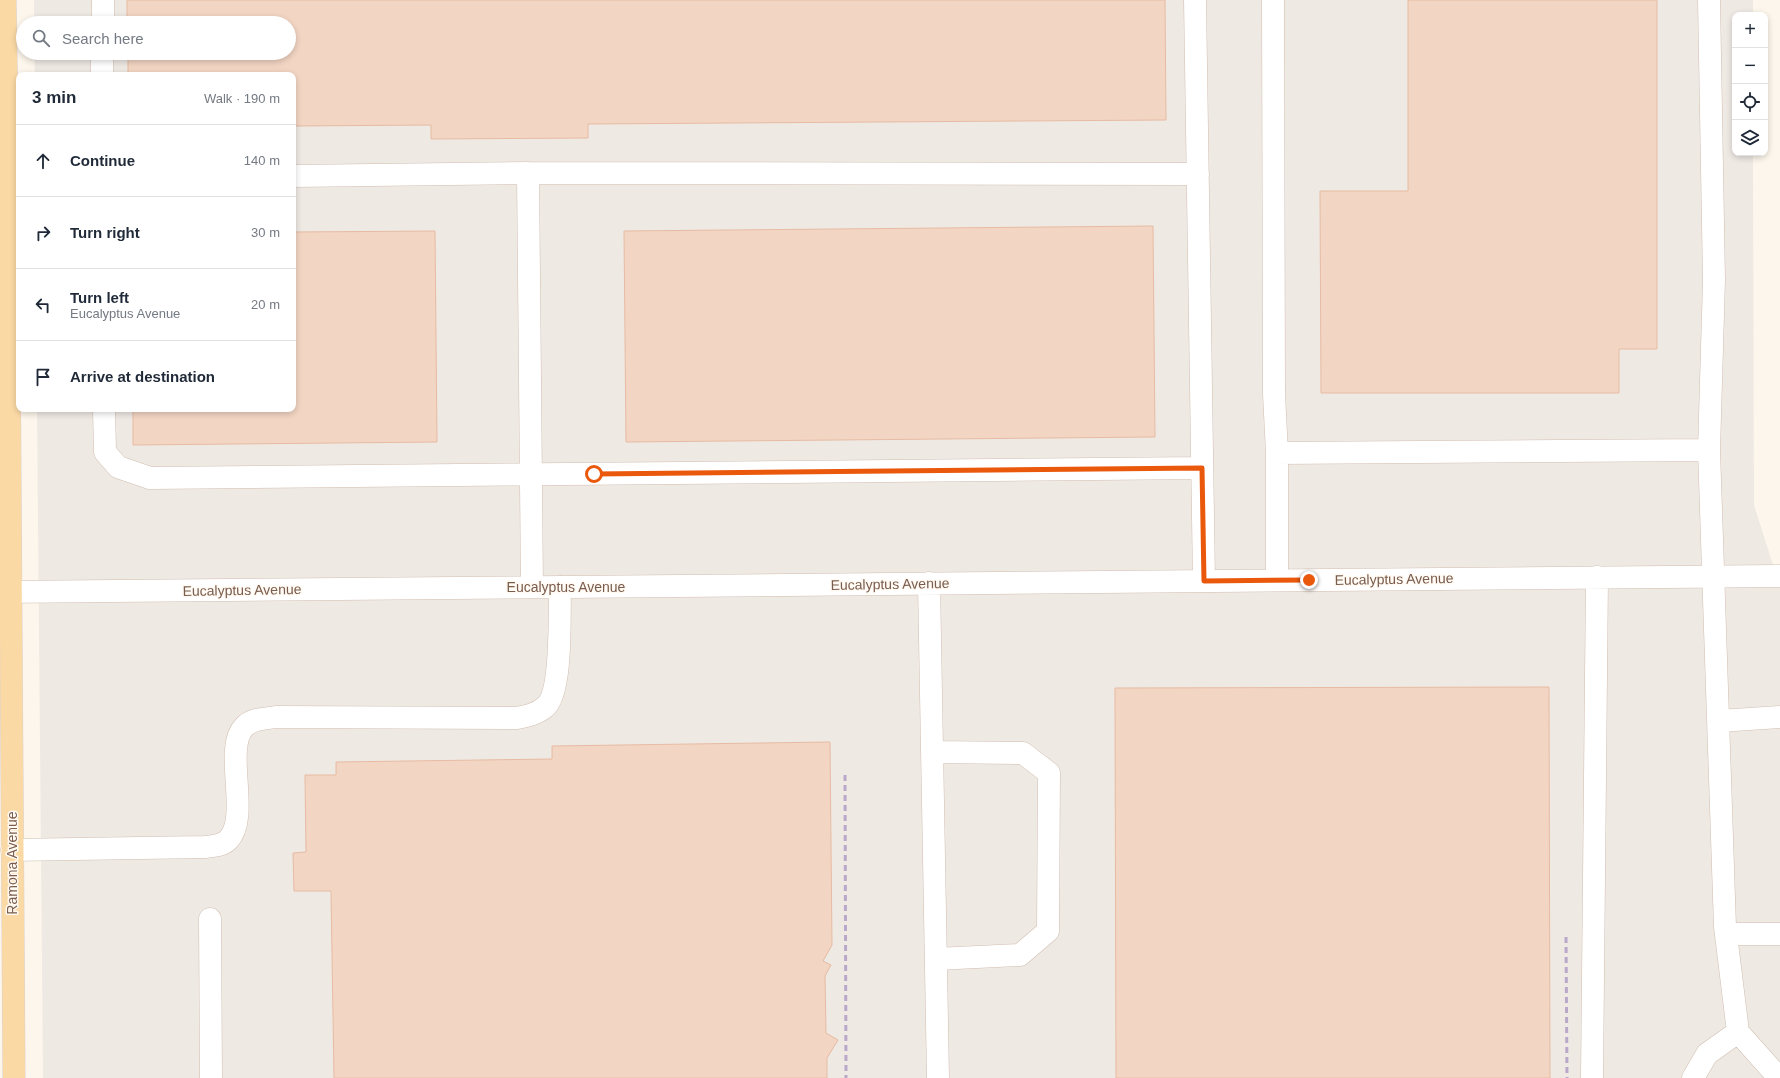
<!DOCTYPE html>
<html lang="en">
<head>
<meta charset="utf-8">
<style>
  :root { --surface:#fff; --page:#f2f2f3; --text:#1f2937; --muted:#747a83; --line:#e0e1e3 }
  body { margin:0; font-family:Helvetica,sans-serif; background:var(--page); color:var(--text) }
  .controls { position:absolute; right:12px; top:12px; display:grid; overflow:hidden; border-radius:8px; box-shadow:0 2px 6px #0003 }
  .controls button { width:36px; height:36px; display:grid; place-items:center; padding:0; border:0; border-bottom:1px solid var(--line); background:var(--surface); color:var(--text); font:20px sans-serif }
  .stop { position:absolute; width:12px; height:12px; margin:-9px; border:3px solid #ea580c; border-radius:50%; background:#fff }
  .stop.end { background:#ea580c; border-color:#fff; box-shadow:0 1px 4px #0008 }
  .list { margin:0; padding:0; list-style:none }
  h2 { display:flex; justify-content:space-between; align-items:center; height:52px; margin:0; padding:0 16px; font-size:17px }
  h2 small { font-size:13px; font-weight:400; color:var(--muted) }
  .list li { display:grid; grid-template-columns:26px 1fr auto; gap:12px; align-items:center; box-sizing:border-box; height:72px; padding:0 16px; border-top:1px solid var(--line) }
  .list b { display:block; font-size:15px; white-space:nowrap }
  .list p { margin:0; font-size:13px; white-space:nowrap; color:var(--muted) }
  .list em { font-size:13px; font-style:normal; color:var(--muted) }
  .icon { flex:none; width:22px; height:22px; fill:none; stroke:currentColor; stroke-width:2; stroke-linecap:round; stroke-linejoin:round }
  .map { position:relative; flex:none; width:1780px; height:1078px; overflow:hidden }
  .search { position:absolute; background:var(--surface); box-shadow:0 2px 6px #0003; left:16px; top:16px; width:280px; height:44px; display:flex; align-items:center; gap:10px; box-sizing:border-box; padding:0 14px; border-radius:22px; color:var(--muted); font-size:15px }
  .panel { position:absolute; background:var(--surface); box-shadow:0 2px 6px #0003; left:16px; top:72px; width:280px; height:340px; border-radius:8px }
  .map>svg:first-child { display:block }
  .industrial { fill:#efe9e4 }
  .building { fill:#f3d5c3; stroke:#e6bba3 }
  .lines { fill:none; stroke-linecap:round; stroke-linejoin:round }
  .minor-casing { stroke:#d1beb0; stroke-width:23 }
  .major-casing { stroke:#dad1cd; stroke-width:23 }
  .minor { stroke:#fff; stroke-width:22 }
  .major { stroke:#fbd9a5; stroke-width:22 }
  .rail { stroke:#b9a8c9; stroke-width:3; stroke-dasharray:6 4; stroke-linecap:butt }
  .route { stroke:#ea580c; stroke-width:5 }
  .labels { text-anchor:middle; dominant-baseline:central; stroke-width:3; stroke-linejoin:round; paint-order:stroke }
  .street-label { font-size:14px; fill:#7a5c4d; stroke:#fffaf3 }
</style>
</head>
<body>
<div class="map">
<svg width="1780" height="1078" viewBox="0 0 1780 1078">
  <rect width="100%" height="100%" fill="#fdf6ec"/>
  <!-- industrial -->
  <path class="industrial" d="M 34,0 L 1753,0 L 1753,15 L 1735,15 L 1735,153 L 1753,153 L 1754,505 L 1780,587 L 1780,1078 L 43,1078 L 37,409 L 293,409 L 293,75 L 35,75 L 34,53 L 289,53 L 289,23 L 34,23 Z"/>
  <!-- building -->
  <path class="building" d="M 127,0 L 1165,0 L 1166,120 L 588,124 L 588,138 L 431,139 L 431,125 L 293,126 L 293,75 L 128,75 L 128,53 L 289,53 L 289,23 L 127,23 Z
    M 1408,0 L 1657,0 L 1657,349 L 1619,349 L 1619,393 L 1321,393 L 1320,191 L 1408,191 Z
    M 1153,226 L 1155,437 L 626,442 L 624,231 Z
    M 435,231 L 437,442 L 133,445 L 133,409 L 293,409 L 293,232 Z
    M 1549,687 L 1550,1078 L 1116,1078 L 1115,688 Z
    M 830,742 L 832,945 L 823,961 L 831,965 L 825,976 L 826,1033 L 838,1040 L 827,1058 L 827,1078 L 334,1078 L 331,891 L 294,891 L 293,853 L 306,852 L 305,775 L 336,775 L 336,762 L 552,759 L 552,746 Z"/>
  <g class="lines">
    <!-- minor casing -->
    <g class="minor-casing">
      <path id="minor" d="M 1195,0 L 1204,581
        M 1273,0 L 1274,394 L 1277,453
        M 1709,0 L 1714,280 L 1709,450
        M 103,23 L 103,0
        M 102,75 L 102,53
        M 528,173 L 1198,174
        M 293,176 L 528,173 L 532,587
        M 104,409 L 105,452 L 118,467 L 150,478 L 1202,468
        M 1277,580 L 1277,453 L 1709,450 L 1725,927 L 1738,1032 L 1779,1078
        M 929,583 L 938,1078
        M 0,592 L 1780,576
        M 1719,721 L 1780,717
        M 932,752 L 1023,753 L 1049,773 L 1048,931 L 1020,955 L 936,959
        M 12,850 L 205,847 C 213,846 222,846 228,840 C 251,817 223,749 244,727 C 252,718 265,719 276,717 L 517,718 C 527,716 537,714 545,707 C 563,693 559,611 560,587
        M 210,919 L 211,1078
        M 1726,934 L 1780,934
        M 1592,1078 L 1597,577
        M 1693,1078 L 1707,1054 L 1738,1032"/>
    </g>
    <!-- major casing -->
    <g class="major-casing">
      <path id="major" d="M 5,0 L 8,177 L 14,1078"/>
    </g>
    <!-- minor -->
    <use href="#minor" class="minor"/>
    <!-- major -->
    <use href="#major" class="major"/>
    <!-- rail -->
    <path class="rail" d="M 845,775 L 846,1078
      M 1566,937 L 1567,1078"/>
  </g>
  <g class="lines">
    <!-- route -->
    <path class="route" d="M 594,474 L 1202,468 L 1204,581 L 1309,580"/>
  </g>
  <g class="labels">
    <!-- street labels -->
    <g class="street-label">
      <text transform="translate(1394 579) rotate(-1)">Eucalyptus Avenue</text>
      <text transform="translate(890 584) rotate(-1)">Eucalyptus Avenue</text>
      <text x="566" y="587">Eucalyptus Avenue</text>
      <text transform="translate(242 590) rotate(-1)">Eucalyptus Avenue</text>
      <text transform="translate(12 863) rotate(-90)">Ramona Avenue</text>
    </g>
  </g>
</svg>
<div class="controls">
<button>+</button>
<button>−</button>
<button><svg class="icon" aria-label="locate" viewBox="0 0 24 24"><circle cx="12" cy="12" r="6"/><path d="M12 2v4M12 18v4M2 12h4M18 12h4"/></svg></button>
<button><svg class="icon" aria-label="layers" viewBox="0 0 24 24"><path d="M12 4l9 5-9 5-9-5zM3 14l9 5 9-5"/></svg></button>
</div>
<div class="stop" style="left:594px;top:474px"></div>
<div class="stop end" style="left:1309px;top:580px"></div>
<div class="search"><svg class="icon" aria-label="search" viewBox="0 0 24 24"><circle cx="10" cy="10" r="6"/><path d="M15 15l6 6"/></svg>Search here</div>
<section class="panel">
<h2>3 min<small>Walk · 190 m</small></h2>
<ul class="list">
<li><svg class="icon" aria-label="ahead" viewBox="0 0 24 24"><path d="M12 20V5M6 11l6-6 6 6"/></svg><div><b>Continue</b></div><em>140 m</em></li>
<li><svg class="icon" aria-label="right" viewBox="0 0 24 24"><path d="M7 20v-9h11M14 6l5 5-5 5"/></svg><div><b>Turn right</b></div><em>30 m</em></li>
<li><svg class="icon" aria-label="left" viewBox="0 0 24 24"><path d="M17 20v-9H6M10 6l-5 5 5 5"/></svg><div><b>Turn left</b><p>Eucalyptus Avenue</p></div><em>20 m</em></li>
<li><svg class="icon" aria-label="arrive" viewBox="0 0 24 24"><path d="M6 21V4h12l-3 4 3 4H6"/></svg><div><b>Arrive at destination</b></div></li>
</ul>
</section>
</div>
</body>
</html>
